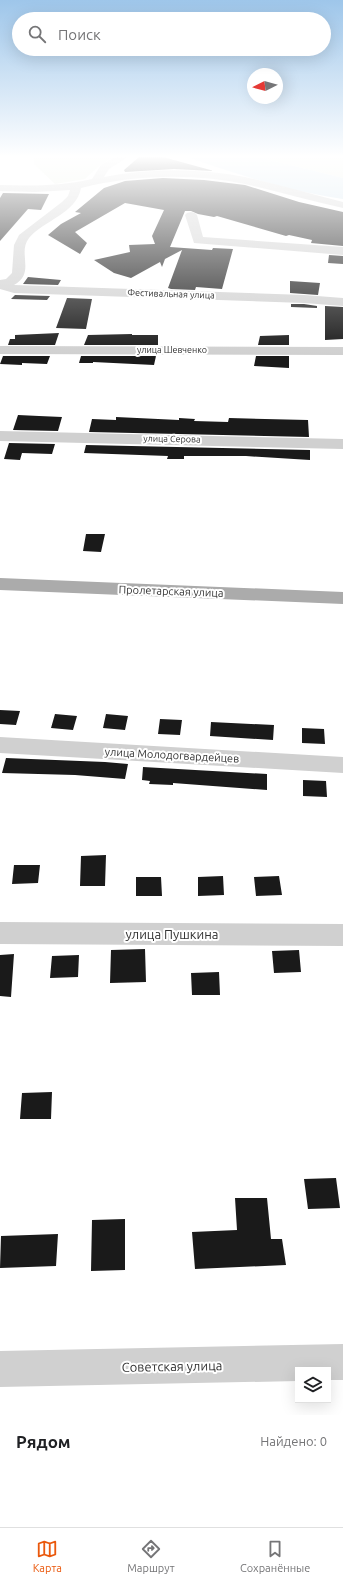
<!DOCTYPE html>
<html lang="ru">
<head>
<meta charset="utf-8">
<style>
  :root { --surface:#fff; --page:#f6f6f6; --text:#202124; --muted:#757577; --line:#e0e0e0; --accent:#ea580c }
  body { margin:0; font-family:Ubuntu,sans-serif; background:var(--page); color:var(--text) }
  .controls { position:absolute; right:12px; bottom:12px; display:grid; overflow:hidden; border-radius:0px; box-shadow:0 4px 16px #0002 }
  .controls button { width:36px; height:36px; display:grid; place-items:center; padding:0; border:0; border-bottom:1px solid var(--line); background:var(--surface); color:var(--text); font:20px sans-serif }
  .compass { position:absolute; left:247px; top:68px; width:36px; height:36px; border-radius:50%; background:var(--surface); box-shadow:0 4px 16px #0002; rotate:264deg }
  .list { margin:0; padding:0; list-style:none }
  h2 { display:flex; justify-content:space-between; align-items:center; height:52px; margin:0; padding:0 16px; font-size:17px }
  h2 small { font-size:13px; font-weight:400; color:var(--muted) }
  .icon { flex:none; width:22px; height:22px; fill:none; stroke:currentColor; stroke-width:2; stroke-linecap:round; stroke-linejoin:round }
  .map { position:relative; flex:none; width:343px; height:1415px; overflow:hidden }
  .search { position:absolute; background:var(--surface); box-shadow:0 4px 16px #0002; left:12px; right:12px; top:12px; height:44px; display:flex; align-items:center; gap:10px; box-sizing:border-box; padding:0 14px; border-radius:22px; color:var(--muted); font-size:15px }
  .sheet { height:112px; background:var(--surface) }
  nav { display:flex; justify-content:space-around; align-items:center; box-sizing:border-box; height:56px; border-top:1px solid var(--line); background:var(--surface); font-size:11px; color:var(--muted) }
  nav a { display:grid; justify-items:center; gap:2px }
  nav .on { color:var(--accent) }
  .map>svg:first-child { display:block }
  .green { fill:#e6ecdf }
  .water { fill:#cfe2ee }
  .building { fill:#1a1a1a }
  .lines { fill:none; stroke-linecap:round; stroke-linejoin:round }
  .minor { fill:#d0d0d0; fill-rule:evenodd }
  .major { fill:#ababab; fill-rule:evenodd }
  .labels { text-anchor:middle; dominant-baseline:central; stroke-width:4; stroke-linejoin:round; paint-order:stroke }
  .far-street-label { font-size:9px; fill:#333; stroke:#fff }
  .street-label { font-size:11px; fill:#333; stroke:#fff }
  .near-street-label { font-size:13px; fill:#333; stroke:#fff }
</style>
</head>
<body>
<div class="map">
<svg width="343" height="1415" viewBox="0 0 343 1415">
  <rect width="100%" height="100%" fill="#fff"/>
  <!-- green -->
  <path class="green" d="M 34,157 L 113,157 L 99,166 L 85,179 L 55,184 L 34,164 Z
    M 258,157 L 343,157 L 343,178 Z"/>
  <!-- water -->
  <path class="water" d="M 187,157 L 258,157 L 343,178 L 343,199 C 290,192 237,174 187,157 Z"/>
  <!-- building -->
  <path class="building" d="M 139,157 L 163,157 L 214,171 L 174,169 L 125,172 L 124,170 Z
    M 163,178 L 204,180 L 245,185 L 299,202 L 343,212 L 343,246 L 311,243 L 312,240 L 289,235 L 286,236 L 217,216 L 214,217 L 198,214 L 191,211 L 185,211 L 170,247 L 212,250 L 213,248 L 233,249 L 222,289 L 196,287 L 195,290 L 171,289 L 168,288 L 182,250 L 165,259 L 162,267 L 160,262 L 131,278 L 114,273 L 94,260 L 130,252 L 129,245 L 155,244 L 152,236 L 164,210 L 125,203 L 75,232 L 87,243 L 80,254 L 48,235 L 61,224 L 81,213 L 75,212 L 104,188 L 125,181 Z
    M 3,193 L 49,194 L 41,210 L 28,209 L 0,241 L 0,198 Z
    M 329,255 L 343,256 L 343,264 L 328,263 Z
    M 28,277 L 61,280 L 58,285 L 23,284 Z
    M 290,281 L 320,283 L 318,295 L 290,293 Z
    M 15,295 L 50,296 L 47,300 L 11,299 Z
    M 67,298 L 92,299 L 86,329 L 56,328 Z
    M 291,304 L 304,304 L 317,306 L 317,308 L 291,307 Z
    M 325,306 L 343,307 L 343,339 L 325,340 Z
    M 59,333 L 55,345 L 8,345 L 10,339 L 15,339 L 15,335 Z
    M 132,334 L 132,335 L 158,335 L 158,345 L 84,345 L 88,335 Z
    M 289,335 L 289,345 L 258,345 L 260,336 Z
    M 3,356 L 50,356 L 47,364 L 22,363 L 22,365 L 0,364 Z
    M 81,356 L 156,356 L 154,365 L 93,362 L 93,363 L 79,363 Z
    M 256,356 L 289,356 L 289,368 L 254,366 Z
    M 18,415 L 39,416 L 62,417 L 58,431 L 13,430 Z
    M 116,417 L 179,420 L 179,418 L 195,419 L 194,421 L 228,422 L 229,418 L 308,420 L 309,437 L 89,432 L 92,419 L 116,420 Z
    M 9,443 L 55,444 L 52,454 L 22,453 L 20,460 L 4,459 Z
    M 86,445 L 310,450 L 310,460 L 246,456 L 184,456 L 184,459 L 167,459 L 168,456 L 84,453 Z
    M 86,534 L 105,534 L 101,552 L 83,551 Z
    M 0,710 L 20,711 L 16,725 L 0,724 Z
    M 55,714 L 77,716 L 73,730 L 51,728 Z
    M 106,714 L 128,716 L 125,730 L 103,728 Z
    M 160,719 L 182,720 L 180,735 L 158,734 Z
    M 211,722 L 274,725 L 273,740 L 210,736 Z
    M 302,728 L 324,729 L 325,744 L 302,743 Z
    M 6,758 L 105,762 L 128,764 L 125,779 L 75,775 L 2,773 Z
    M 143,767 L 267,774 L 267,790 L 173,783 L 173,785 L 149,784 L 150,781 L 142,780 Z
    M 303,780 L 326,781 L 327,797 L 303,796 Z
    M 106,855 L 105,886 L 80,886 L 81,856 Z
    M 14,865 L 40,865 L 38,883 L 12,884 Z
    M 223,876 L 224,895 L 198,896 L 198,877 Z
    M 279,876 L 282,895 L 256,896 L 254,877 Z
    M 136,877 L 161,877 L 162,896 L 136,896 Z
    M 145,949 L 146,982 L 110,983 L 111,950 Z
    M 299,950 L 301,972 L 274,973 L 272,951 Z
    M 14,954 L 11,997 L 0,996 L 0,955 Z
    M 79,955 L 78,977 L 50,978 L 52,956 Z
    M 219,972 L 220,995 L 192,995 L 191,973 Z
    M 52,1092 L 51,1119 L 20,1119 L 22,1093 Z
    M 336,1178 L 340,1208 L 308,1209 L 304,1179 Z
    M 235,1198 L 267,1198 L 271,1239 L 282,1239 L 286,1265 L 195,1269 L 192,1232 L 237,1230 Z
    M 125,1219 L 125,1270 L 91,1271 L 92,1220 Z
    M 58,1234 L 56,1266 L 0,1268 L 1,1236 Z"/>
  <g class="lines">
    <!-- minor -->
    <path class="minor" d="M 115,157 L 128,157 L 109,169 L 104,177 C 150,168 199,168 245,177 C 278,184 310,194 343,202 L 343,208 C 310,201 278,191 245,184 C 191,173 134,175 81,188 C 76,214 44,220 29,238 C 17,253 36,273 14,285 L 304,295 L 343,298 L 343,306 L 304,303 L 14,293 L 0,289 L 0,280 L 6,279 L 12,273 L 14,245 L 19,235 L 62,202 L 68,196 L 70,190 L 35,192 L 0,191 L 0,185 C 31,186 62,186 92,179 L 101,165 Z
      M 191,212 L 195,213 L 197,215 L 203,237 L 343,247 L 343,255 L 194,243 L 185,215 L 187,213 Z
      M 0,346 L 343,347 L 343,355 L 0,354 Z
      M 0,431 L 343,439 L 343,449 L 0,441 Z
      M 0,737 L 343,757 L 343,773 L 0,753 Z
      M 0,922 L 343,924 L 343,946 L 0,944 Z
      M 343,1344 L 343,1380 L 328,1380 L 328,1370 L 298,1370 L 298,1381 L 0,1387 L 0,1351 Z"/>
    <!-- major -->
    <path class="major" d="M 0,578 L 343,592 L 343,604 L 0,590 Z"/>
  </g>
  <!-- sky -->
  <linearGradient id="sky" x2="0" y2="1"><stop stop-color="#9ec6ea"/><stop offset="0.44" stop-color="#fff"/><stop offset="1" stop-color="#fff" stop-opacity="0"/></linearGradient>
  <rect width="343" height="355" fill="url(#sky)"/>
  <g class="labels">
    <!-- far-street labels -->
    <g class="far-street-label">
      <text transform="translate(171 294) rotate(2)">Фестивальная улица</text>
      <text x="172" y="350">улица Шевченко</text>
      <text transform="translate(172 439) rotate(1)">улица Серова</text>
    </g>
    <!-- street labels -->
    <g class="street-label">
      <text transform="translate(171 591) rotate(2)">Пролетарская улица</text>
      <text transform="translate(172 755) rotate(3)">улица Молодогвардейцев</text>
    </g>
    <!-- near-street labels -->
    <g class="near-street-label">
      <text x="172" y="934">улица Пушкина</text>
      <text transform="translate(172 1366) rotate(-1)">Советская улица</text>
    </g>
  </g>
</svg>
<div class="controls">
<button><svg class="icon" aria-label="layers" viewBox="0 0 24 24"><path d="M12 4l9 5-9 5-9-5zM3 14l9 5 9-5"/></svg></button>
</div>
<svg class="compass" viewBox="-18 -18 36 36"><path d="M0-13l5 13h-10z" fill="#e53935"/><path d="M0 13l5-13h-10z" fill="#757577"/></svg>
<div class="search"><svg class="icon" aria-label="search" viewBox="0 0 24 24"><circle cx="10" cy="10" r="6"/><path d="M15 15l6 6"/></svg>Поиск</div>
</div>
<section class="sheet">
<h2>Рядом<small>Найдено: 0</small></h2>
<ul class="list">
</ul>
</section>
<nav>
<a class="on"><svg class="icon" aria-label="map" viewBox="0 0 24 24"><path d="M3 6l6-2 6 2 6-2v14l-6 2-6-2-6 2zM9 4v14M15 6v14"/></svg>Карта</a>
<a><svg class="icon" aria-label="directions" viewBox="0 0 24 24"><path d="M12 3l9 9-9 9-9-9zM9 14v-3h6M13 9l2 2-2 2"/></svg>Маршрут</a>
<a><svg class="icon" aria-label="saved" viewBox="0 0 24 24"><path d="M7 4h10v16l-5-4-5 4z"/></svg>Сохранённые</a>
</nav>
</body>
</html>
